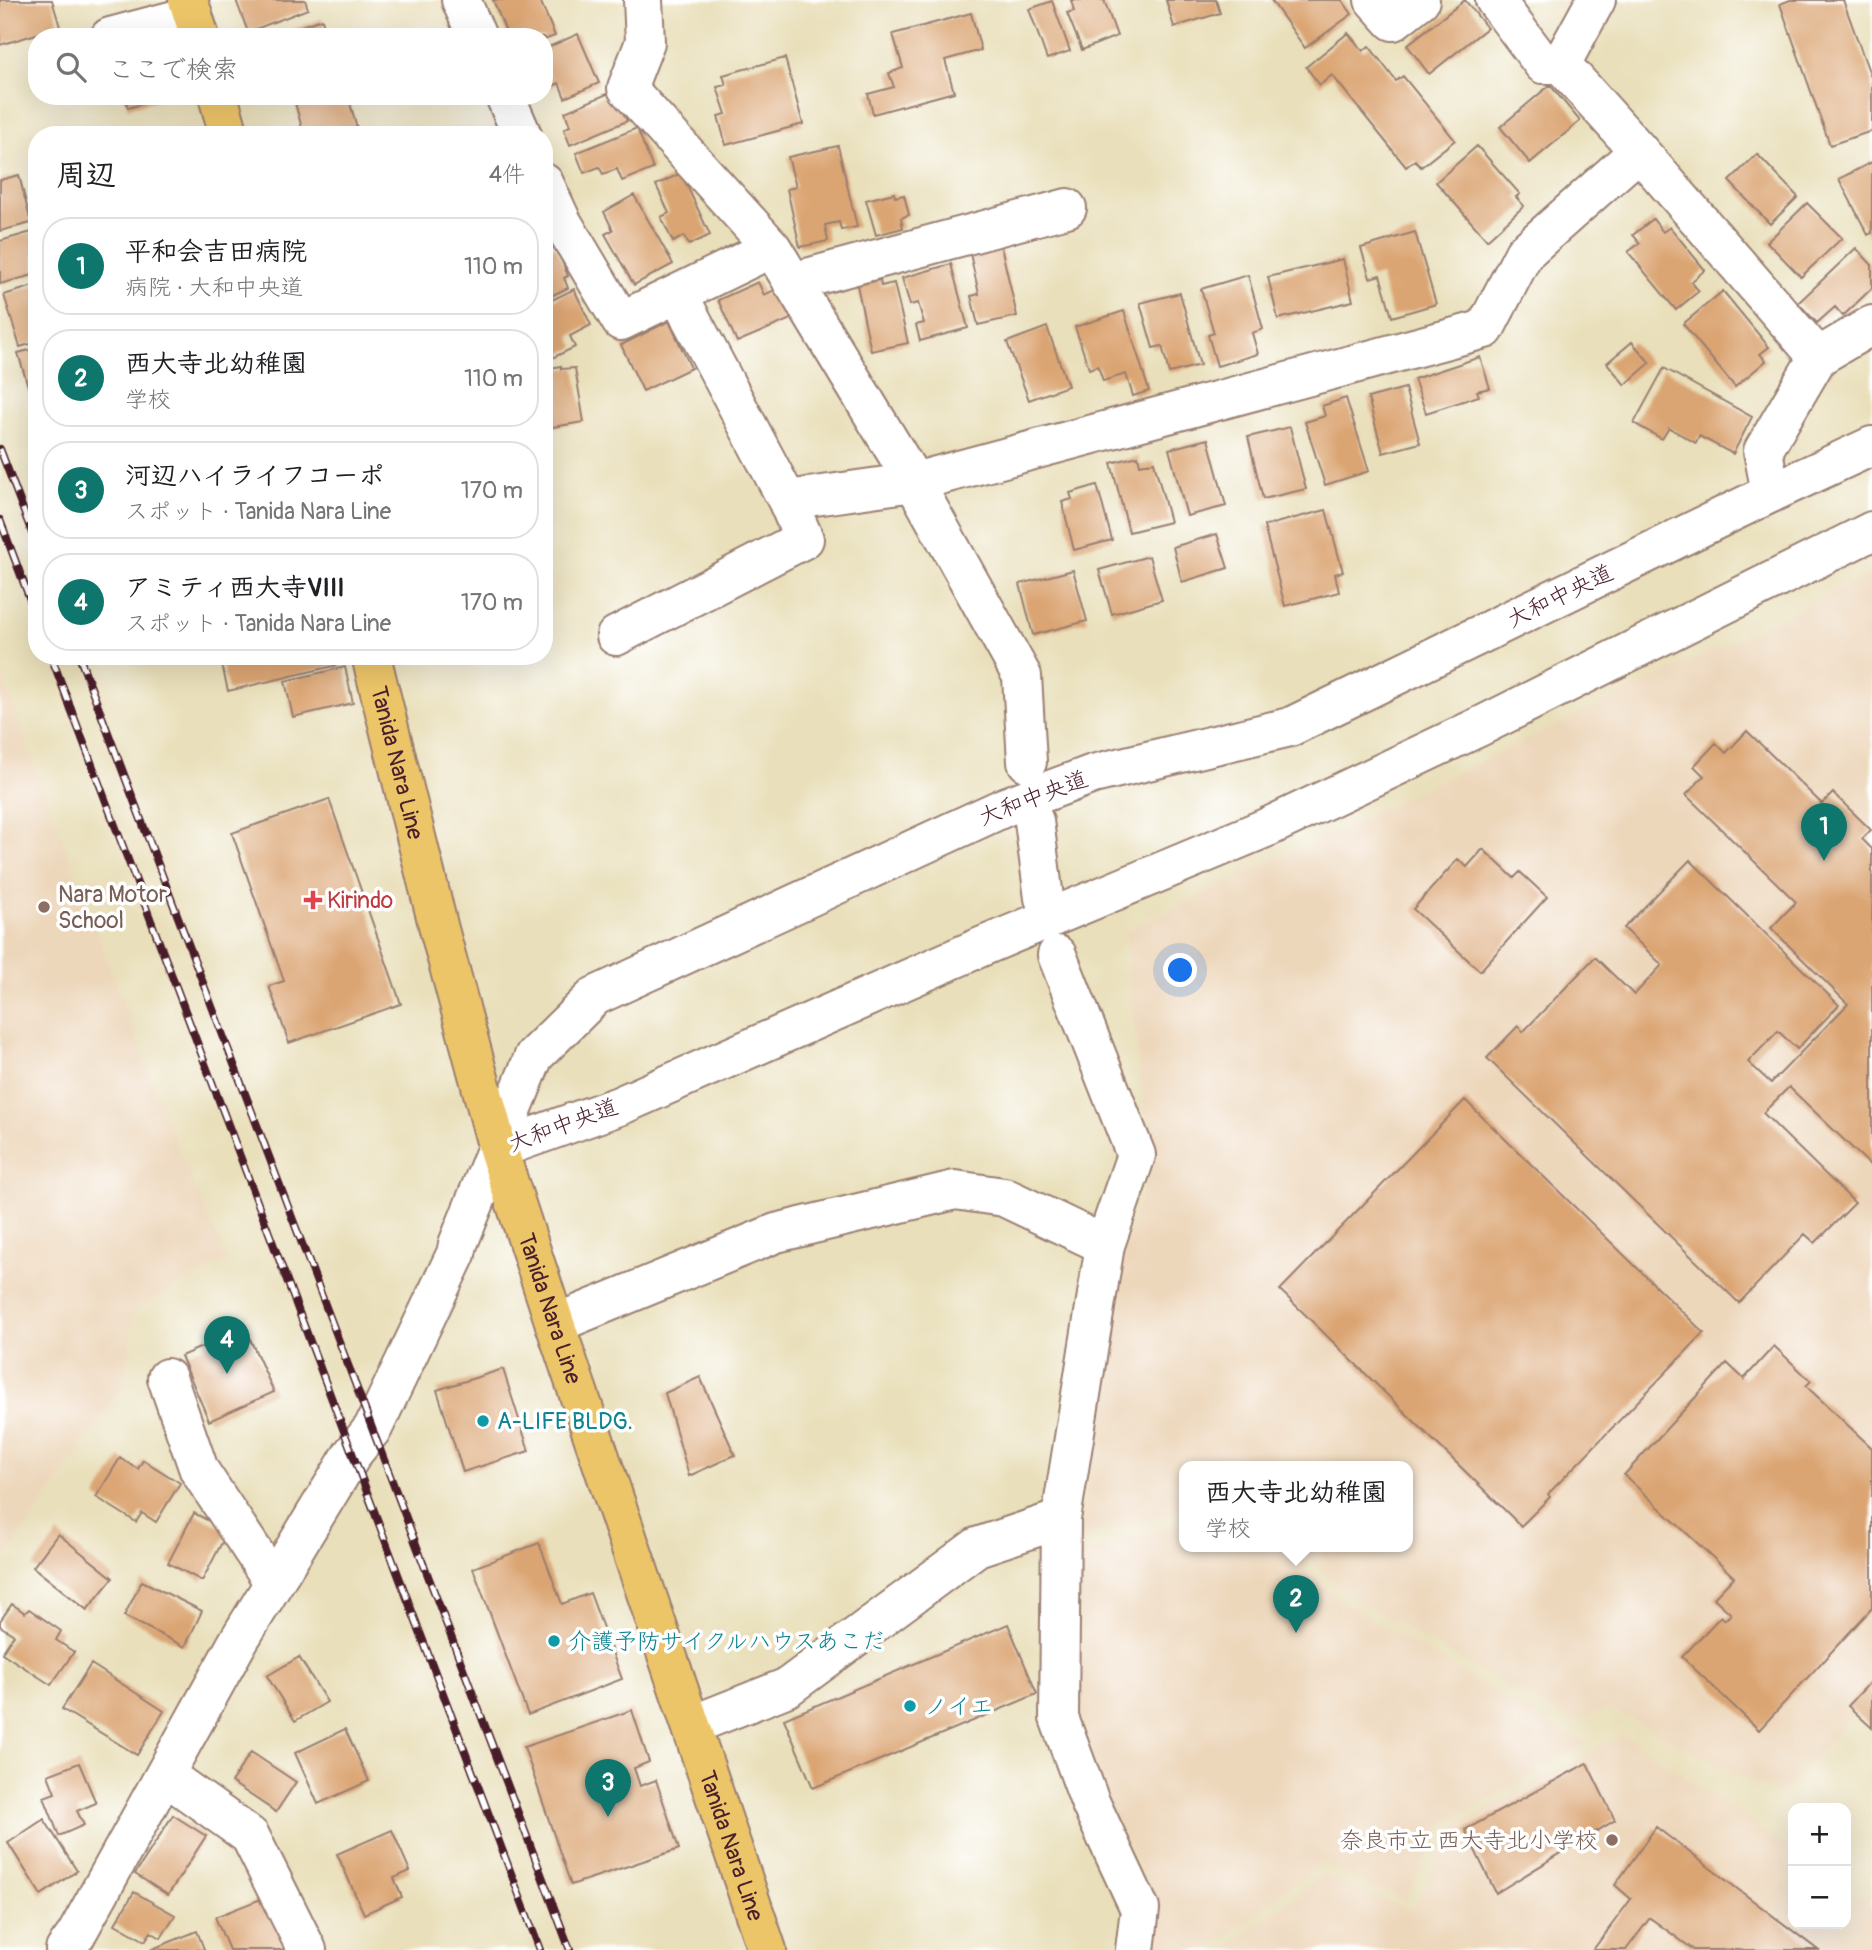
<!DOCTYPE html>
<html lang="ja">
<head>
<meta charset="utf-8">
<style>
  :root { --surface:#fff; --page:#f2f2f2; --text:#202124; --muted:#757577; --line:#e0e0e0; --accent:#0f766e }
  body { margin:0; font-family:Pangolin,"Klee One",sans-serif; background:var(--page); color:var(--text) }
  .controls { position:absolute; right:21px; bottom:21px; display:grid; overflow:hidden; border-radius:14px; box-shadow:0 7px 28px #0002 }
  .controls button { width:63px; height:63px; display:grid; place-items:center; padding:0; border:0; border-bottom:2px solid var(--line); background:var(--surface); color:var(--text); font:35px sans-serif }
  .you { position:absolute; left:1181px; top:971px; width:24px; height:24px; margin:-18px; border:5px solid #fff; border-radius:50%; background:#1a73e8; box-shadow:0 0 0 10px #1a73e833 }
  .badge { display:grid; place-items:center; width:46px; height:46px; border-radius:50%; background:var(--accent); color:#fff; font-size:23px; font-weight:700 }
  .pin { position:absolute; translate:-50% -58px; filter:drop-shadow(0 2px 4px #0008) }
  .pin::after { content:''; position:absolute; top:37px; width:24px; height:21px; background:inherit; clip-path:polygon(0 0,100% 0,50% 100%) }
  .popup { position:absolute; left:1179px; top:1461px; width:234px; height:91px; box-sizing:border-box; display:grid; place-content:center; border-radius:14px; background:var(--surface); filter:drop-shadow(0 2px 5px #0005); font-size:23px; white-space:nowrap; color:var(--muted) }
  .popup b { font-size:26px; color:var(--text) }
  .popup::after { content:''; position:absolute; left:50%; top:100%; margin-left:-14px; border:14px solid transparent; border-top-color:var(--surface) }
  .list { margin:0; padding:0; list-style:none }
  h2 { display:flex; justify-content:space-between; align-items:center; height:91px; margin:0; padding:0 28px; font-size:30px }
  h2 small { font-size:23px; font-weight:400; color:var(--muted) }
  .list li { display:grid; grid-template-columns:46px 1fr auto; gap:21px; align-items:center; box-sizing:border-box; height:98px; margin:0 14px 14px; padding:0 14px; border:2px solid var(--line); border-radius:28px }
  .list b { display:block; font-size:26px; white-space:nowrap }
  .list p { margin:0; font-size:23px; white-space:nowrap; color:var(--muted) }
  .list em { font-size:23px; font-style:normal; color:var(--muted) }
  .icon { flex:none; width:38px; height:38px; fill:none; stroke:currentColor; stroke-width:2; stroke-linecap:round; stroke-linejoin:round }
  .map { position:relative; flex:none; width:1872px; height:1950px; overflow:hidden }
  .search { position:absolute; background:var(--surface); box-shadow:0 7px 28px #0002; left:28px; top:28px; width:525px; height:77px; display:flex; align-items:center; gap:18px; box-sizing:border-box; padding:0 24px; border-radius:28px; color:var(--muted); font-size:26px }
  .panel { position:absolute; background:var(--surface); box-shadow:0 7px 28px #0002; left:28px; top:126px; width:525px; height:539px; border-radius:28px }
  .map>svg:first-child { display:block }
  .built { fill:#edd7bb }
  .building { fill:#dba573 }
  .lines { fill:none; stroke-linecap:round; stroke-linejoin:round }
  .minor-casing { stroke:#9a7f72; stroke-width:42 }
  .major-casing { stroke:#9a7f72; stroke-width:42 }
  .minor { stroke:#fff; stroke-width:38 }
  .major { stroke:#edc569; stroke-width:38 }
  .rail-casing { stroke:#4a1f2b; stroke-width:8 }
  .rail { stroke:#fff; stroke-width:5; stroke-dasharray:16; stroke-linecap:butt }
  .health-dot { fill:#e0444e; stroke:#fff; stroke-width:2.5 }
  .education-dot { fill:#8d6e63; stroke:#fff; stroke-width:2.5 }
  .culture-dot { fill:#0f9aa8; stroke:#fff; stroke-width:2.5 }
  .labels { text-anchor:middle; dominant-baseline:central; stroke-width:7; stroke-linejoin:round; paint-order:stroke }
  .street-label { font-size:23px; fill:#4a1f2b; stroke:#fff }
  .education-label { font-size:23px; fill:#785e54; stroke:#fff; text-anchor:start }
  .health-label { font-size:23px; fill:#be3a42; stroke:#fff; text-anchor:start }
  .culture-label { font-size:23px; fill:#0d838f; stroke:#fff; text-anchor:start }
</style>
</head>
<body>
<div class="map">
<svg width="1872" height="1950" viewBox="0 0 1872 1950">
  <rect width="100%" height="100%" fill="#fff"/>
  <filter id="ink" filterUnits="userSpaceOnUse"><feTurbulence type="fractalNoise" baseFrequency=".0143" numOctaves="2"/><feDisplacementMap in="SourceGraphic" scale="14" xChannelSelector="R" yChannelSelector="G"/><feConvolveMatrix kernelMatrix="1 2 1 2 8 2 1 2 1" color-interpolation-filters="sRGB"/></filter>
  <filter id="wash" filterUnits="userSpaceOnUse"><feTurbulence type="fractalNoise" baseFrequency=".00686" numOctaves="4" result="noise"/><feDisplacementMap in="SourceGraphic" scale="28" xChannelSelector="R" yChannelSelector="G"/><feGaussianBlur stdDeviation="1.57" result="paint"/><feColorMatrix in="noise" values="0 0 0 0 0 0 0 0 0 0 0 0 0 0 0 0 0 1.4 0 .05"/><feComposite in="paint" operator="in"/></filter>
  <g filter="url(#wash)">
    <rect width="100%" height="100%" fill="#e9dfba"/>
    <!-- built -->
    <path class="built" d="M 1872,574 L 1872,1693 L 1780,1796 L 1609,1708 L 1571,1722 L 1348,1595 L 1299,1551 L 1297,1547 L 1408,1547 L 1408,1467 L 1184,1467 L 1184,1510 L 1080,1538 L 1115,1276 L 1150,1167 L 1125,932 Z
      M 0,670 L 176,1145 L 227,1260 L 134,1310 L 124,1387 L 0,1565 Z
      M 1184,1522 L 1184,1547 L 1283,1547 L 1287,1554 L 1344,1603 L 1586,1745 L 1446,1822 L 1405,1901 L 1321,1862 L 1209,1950 L 1157,1950 L 1158,1908 L 1066,1715 L 1074,1556 Z
      M 1623,1734 L 1793,1851 L 1793,1924 L 1846,1924 L 1846,1887 L 1872,1906 L 1872,1950 L 1224,1950 L 1324,1875 L 1413,1911 L 1454,1828 Z"/>
    <g id="blocks">
      <!-- building -->
      <path class="building" d="M 0,0 L 52,0 L 60,27 L 0,45 Z
        M 236,0 L 305,0 L 308,9 L 248,32 Z
        M 493,0 L 540,0 L 555,36 L 544,40 L 544,37 L 508,37 Z
        M 1071,0 L 1104,0 L 1117,36 L 1082,50 L 1067,13 L 1074,11 Z
        M 1166,0 L 1216,0 L 1220,13 L 1174,27 Z
        M 1271,0 L 1342,0 L 1352,14 L 1305,48 Z
        M 1465,0 L 1487,28 L 1429,74 L 1407,45 Z
        M 1790,0 L 1843,0 L 1872,80 L 1872,131 L 1830,145 L 1780,4 Z
        M 1052,1 L 1070,51 L 1047,59 L 1029,9 Z
        M 971,13 L 981,50 L 945,60 L 954,92 L 873,114 L 868,94 L 894,87 L 889,73 L 903,68 L 893,34 Z
        M 322,19 L 327,37 L 271,37 L 271,36 Z
        M 1348,33 L 1363,51 L 1369,46 L 1396,81 L 1403,76 L 1455,140 L 1421,167 L 1415,160 L 1406,167 L 1332,75 L 1320,85 L 1306,67 Z
        M 578,34 L 599,83 L 565,98 L 559,83 L 544,90 L 544,49 Z
        M 785,58 L 803,124 L 726,145 L 718,116 L 726,114 L 717,87 L 726,85 L 723,75 Z
        M 1550,85 L 1580,121 L 1530,163 L 1500,127 Z
        M 614,91 L 627,121 L 570,145 L 564,129 L 570,126 L 565,112 Z
        M 125,96 L 166,96 L 166,97 L 128,108 Z
        M 293,96 L 348,96 L 359,135 L 284,135 L 302,128 Z
        M 637,128 L 653,169 L 622,181 L 617,169 L 603,174 L 599,167 L 584,173 L 576,153 Z
        M 838,146 L 857,227 L 841,230 L 839,222 L 825,225 L 828,241 L 800,247 L 787,189 L 796,187 L 788,157 Z
        M 1477,146 L 1520,194 L 1516,197 L 1524,206 L 1487,240 L 1436,182 Z
        M 1757,154 L 1798,197 L 1770,224 L 1729,181 Z
        M 1872,162 L 1872,233 L 1868,235 L 1839,179 Z
        M 681,173 L 710,235 L 689,245 L 684,236 L 673,242 L 661,217 L 669,213 L 656,185 Z
        M 19,175 L 31,223 L 0,231 L 0,180 Z
        M 894,193 L 895,197 L 904,195 L 909,215 L 901,218 L 903,228 L 876,235 L 866,200 Z
        M 634,195 L 673,264 L 634,285 L 605,234 L 613,230 L 604,212 Z
        M 1807,203 L 1842,238 L 1801,277 L 1767,242 Z
        M 1653,219 L 1663,232 L 1670,227 L 1705,270 L 1691,282 L 1699,291 L 1676,310 L 1628,252 L 1640,243 L 1633,235 Z
        M 35,231 L 37,254 L 34,255 L 37,274 L 0,284 L 0,241 Z
        M 1415,232 L 1436,304 L 1392,317 L 1380,275 L 1370,278 L 1361,248 Z
        M 1000,242 L 1017,316 L 978,325 L 971,296 L 979,294 L 969,249 Z
        M 556,246 L 568,276 L 564,278 L 568,288 L 544,299 L 544,251 Z
        M 1856,248 L 1872,265 L 1872,288 L 1843,316 L 1835,307 L 1817,323 L 1798,303 Z
        M 1343,259 L 1353,301 L 1278,319 L 1268,277 Z
        M 951,264 L 968,328 L 920,341 L 916,325 L 924,323 L 918,303 L 910,305 L 902,278 Z
        M 1248,275 L 1263,329 L 1252,333 L 1258,354 L 1217,366 L 1208,335 L 1214,333 L 1201,289 Z
        M 880,280 L 881,286 L 894,283 L 908,343 L 871,351 L 857,285 Z
        M 758,282 L 764,295 L 777,289 L 791,319 L 737,342 L 718,300 Z
        M 37,285 L 37,342 L 20,347 L 4,295 Z
        M 574,289 L 591,325 L 570,336 L 575,347 L 544,362 L 544,304 Z
        M 1723,291 L 1769,347 L 1760,354 L 1766,361 L 1735,387 L 1683,324 Z
        M 1180,293 L 1200,365 L 1169,373 L 1162,346 L 1153,348 L 1140,303 Z
        M 1124,311 L 1149,391 L 1133,396 L 1126,374 L 1103,381 L 1098,366 L 1089,369 L 1075,327 Z
        M 669,321 L 691,368 L 643,391 L 621,345 Z
        M 1047,327 L 1068,386 L 1029,400 L 1007,342 Z
        M 1632,342 L 1650,363 L 1625,385 L 1607,363 Z
        M 37,348 L 37,402 L 33,403 L 18,353 Z
        M 1480,357 L 1490,388 L 1477,391 L 1479,396 L 1426,413 L 1414,379 Z
        M 561,366 L 561,369 L 575,368 L 584,422 L 552,427 L 551,423 L 544,425 L 544,369 Z
        M 1664,368 L 1752,417 L 1733,454 L 1699,436 L 1696,443 L 1669,428 L 1662,439 L 1634,423 Z
        M 1405,388 L 1420,443 L 1383,453 L 1368,398 Z
        M 1346,398 L 1369,471 L 1325,485 L 1305,422 L 1325,416 L 1322,406 Z
        M 1290,427 L 1306,489 L 1263,499 L 1248,437 Z
        M 1208,439 L 1226,506 L 1187,516 L 1169,449 Z
        M 1138,456 L 1140,465 L 1154,462 L 1170,522 L 1129,532 L 1111,463 Z
        M 1097,485 L 1112,540 L 1074,550 L 1062,502 L 1072,499 L 1070,493 Z
        M 1326,510 L 1343,572 L 1335,574 L 1339,592 L 1285,606 L 1264,526 Z
        M 1217,534 L 1228,568 L 1182,582 L 1173,547 Z
        M 1149,556 L 1162,600 L 1112,614 L 1099,570 Z
        M 1073,570 L 1087,621 L 1033,635 L 1020,584 Z
        M 220,656 L 336,656 L 338,665 L 228,691 Z
        M 345,667 L 353,703 L 293,717 L 285,681 Z
        M 1747,731 L 1822,804 L 1833,793 L 1871,830 L 1862,839 L 1872,849 L 1872,1167 L 1789,1087 L 1763,1113 L 1855,1203 L 1815,1243 L 1805,1234 L 1739,1303 L 1487,1058 L 1518,1026 L 1523,1032 L 1595,957 L 1634,995 L 1662,965 L 1624,928 L 1690,860 L 1839,1005 L 1797,1049 L 1778,1031 L 1748,1062 L 1771,1083 L 1848,1004 L 1771,928 L 1796,902 L 1686,795 L 1704,776 L 1694,766 L 1716,743 L 1726,753 Z
        M 329,799 L 401,1004 L 289,1043 L 269,986 L 284,981 L 232,833 Z
        M 1483,849 L 1514,878 L 1520,872 L 1547,897 L 1480,971 L 1413,909 L 1458,859 L 1467,867 Z
        M 1465,1100 L 1704,1333 L 1548,1494 L 1550,1497 L 1521,1526 L 1280,1290 Z
        M 245,1328 L 274,1392 L 209,1421 L 181,1356 Z
        M 1774,1346 L 1811,1381 L 1806,1386 L 1872,1448 L 1872,1608 L 1759,1730 L 1682,1657 L 1721,1616 L 1725,1620 L 1731,1614 L 1714,1598 L 1734,1577 L 1624,1475 L 1727,1363 L 1744,1379 Z
        M 503,1369 L 529,1451 L 463,1472 L 437,1390 Z
        M 700,1377 L 735,1455 L 689,1476 L 665,1393 Z
        M 120,1458 L 138,1469 L 143,1460 L 180,1483 L 156,1522 L 142,1513 L 136,1522 L 96,1497 Z
        M 194,1513 L 228,1531 L 202,1581 L 168,1563 Z
        M 58,1534 L 113,1578 L 87,1610 L 33,1567 Z
        M 539,1543 L 562,1604 L 590,1593 L 622,1679 L 528,1715 L 473,1568 Z
        M 142,1581 L 202,1611 L 185,1647 L 124,1616 Z
        M 12,1604 L 25,1613 L 29,1609 L 61,1631 L 56,1640 L 74,1652 L 51,1685 L 2,1653 L 14,1635 L 0,1626 L 0,1621 Z
        M 1008,1624 L 1037,1694 L 813,1788 L 784,1719 Z
        M 299,1657 L 327,1702 L 295,1721 L 267,1676 Z
        M 91,1664 L 164,1711 L 137,1755 L 62,1709 Z
        M 1872,1680 L 1872,1728 L 1848,1706 Z
        M 632,1710 L 649,1762 L 634,1768 L 640,1786 L 656,1780 L 679,1849 L 571,1885 L 524,1747 Z
        M 345,1729 L 369,1781 L 318,1804 L 295,1753 Z
        M 251,1752 L 296,1782 L 276,1812 L 231,1782 Z
        M 79,1763 L 96,1803 L 77,1811 L 84,1825 L 59,1836 L 44,1797 L 55,1793 L 48,1775 Z
        M 1587,1763 L 1615,1820 L 1496,1893 L 1465,1830 Z
        M 173,1815 L 206,1836 L 168,1895 L 135,1874 Z
        M 44,1819 L 77,1871 L 41,1895 L 8,1843 Z
        M 1656,1827 L 1818,1950 L 1694,1950 L 1650,1918 L 1626,1950 L 1593,1950 L 1631,1899 L 1615,1885 Z
        M 392,1830 L 410,1871 L 394,1878 L 402,1897 L 364,1914 L 337,1854 Z
        M 134,1892 L 175,1915 L 161,1938 L 151,1932 L 145,1941 L 115,1924 Z
        M 266,1897 L 287,1950 L 229,1950 L 215,1917 Z
        M 197,1931 L 204,1949 L 202,1950 L 150,1950 Z"/>
    </g>
  </g>
  <g filter="url(#ink)">
    <use href="#blocks" fill-opacity="0" stroke="#9a7f72" stroke-width="2"/>
    <g class="lines">
      <!-- minor casing -->
      <g class="minor-casing">
        <path id="minor" d="M 461,0 L 477,37
          M 643,0 L 645,42 L 627,88 L 772,248 L 914,482 L 1022,676 L 1027,762
          M 1374,0 L 1393,21 L 1420,0
          M 1495,0 L 1543,64 L 1561,64
          M 110,37 L 193,15
          M 505,96 L 522,135
          M 1639,151 L 1818,357 L 1763,451 L 1771,493
          M 544,183 L 562,222 L 621,321 L 772,248
          M 792,282 L 1067,208
          M 678,294 L 787,500 L 914,482 L 1485,329 L 1524,253 L 1639,151 L 1561,64 L 1596,0
          M 1818,357 L 1872,325
          M 616,636 L 804,539 L 787,500
          M 1034,821 L 1044,898
          M 1057,955 L 1136,1155 L 1105,1245 L 1061,1519 L 1059,1718 L 1090,1802 L 1140,1909 L 1135,1950
          M 498,1149 L 619,1106 L 981,947 L 1268,827 L 1481,726 L 1872,531
          M 555,1324 L 776,1233 L 955,1190 L 1004,1197 L 1105,1245
          M 167,1378 L 199,1470 L 274,1583
          M 692,1725 L 788,1687 L 977,1547 L 1061,1519
          M 165,1775 L 250,1836 L 307,1950
          M 65,1950 L 76,1935 L 239,1640 L 353,1453 L 373,1428 L 456,1254 L 458,1244 L 534,1056 L 595,996 L 1005,807 L 1093,774 L 1290,727 L 1771,493 L 1872,446"/>
      </g>
      <!-- major casing -->
      <g class="major-casing">
        <g id="major">
          <path d="M 188,0 L 200,37"/>
          <path d="M 218,96 L 229,135"/>
          <path id="s1" d="M 371,656 L 439,929 L 498,1149 L 555,1324 L 767,1950"/>
        </g>
      </g>
      <!-- minor -->
      <use href="#minor" class="minor"/>
      <!-- major -->
      <use href="#major" class="major"/>
      <!-- rail casing -->
      <g class="rail-casing">
        <path id="rail" d="M 0,449 L 37,546
          M 0,520 L 37,618
          M 51,656 L 540,1950
          M 79,656 L 570,1950"/>
      </g>
      <!-- rail -->
      <use href="#rail" class="rail"/>
    </g>
  </g>
  <!-- markers -->
  <path class="health-dot" d="M309.5 889.5h7v7h7v7h-7v7h-7v-7h-7v-7h7z"/>
  <g class="education-dot">
    <circle cx="44" cy="907" r="7"/>
    <circle cx="1612" cy="1840" r="7"/>
  </g>
  <g class="culture-dot">
    <circle cx="483" cy="1421" r="7"/>
    <circle cx="554" cy="1641" r="7"/>
    <circle cx="910" cy="1706" r="7"/>
  </g>
  <g class="labels">
    <!-- street labels -->
    <g class="street-label">
      <text transform="translate(1560 596) rotate(-26)">大和中央道</text>
      <text stroke="none"><textPath href="#s1" startOffset="110">Tanida Nara Line</textPath></text>
      <text transform="translate(1033 798) rotate(-21)">大和中央道</text>
      <text transform="translate(563 1125) rotate(-20)">大和中央道</text>
      <text stroke="none"><textPath href="#s1" startOffset="677">Tanida Nara Line</textPath></text>
      <text stroke="none"><textPath href="#s1" startOffset="1244">Tanida Nara Line</textPath></text>
    </g>
    <!-- education labels -->
    <g class="education-label">
      <text x="58" y="894">Nara Motor<tspan x="58" dy="26">School</tspan></text>
      <text x="1598" y="1840" text-anchor="end">奈良市立 西大寺北小学校</text>
    </g>
    <!-- health labels -->
    <g class="health-label">
      <text x="327" y="900">Kirindo</text>
    </g>
    <!-- culture labels -->
    <g class="culture-label">
      <text x="497" y="1421">A-LIFE BLDG.</text>
      <text x="568" y="1641">介護予防サイクルハウスあこだ</text>
      <text x="924" y="1706">ノイエ</text>
    </g>
  </g>
</svg>
<div class="controls">
<button>+</button>
<button>−</button>
</div>
<div class="you"></div>
<div class="pin badge" style="left:1824px;top:861px">1</div>
<div class="pin badge" style="left:1296px;top:1633px">2</div>
<div class="popup"><b>西大寺北幼稚園</b>学校</div>
<div class="pin badge" style="left:608px;top:1817px">3</div>
<div class="pin badge" style="left:227px;top:1374px">4</div>
<div class="search"><svg class="icon" aria-label="search" viewBox="0 0 24 24"><circle cx="10" cy="10" r="6"/><path d="M15 15l6 6"/></svg>ここで検索</div>
<section class="panel">
<h2>周辺<small>4件</small></h2>
<ul class="list">
<li><span class="badge">1</span><div><b>平和会吉田病院</b><p>病院 · 大和中央道</p></div><em>110 m</em></li>
<li><span class="badge">2</span><div><b>西大寺北幼稚園</b><p>学校</p></div><em>110 m</em></li>
<li><span class="badge">3</span><div><b>河辺ハイライフコーポ</b><p>スポット · Tanida Nara Line</p></div><em>170 m</em></li>
<li><span class="badge">4</span><div><b>アミティ西大寺VIII</b><p>スポット · Tanida Nara Line</p></div><em>170 m</em></li>
</ul>
</section>
</div>
</body>
</html>
